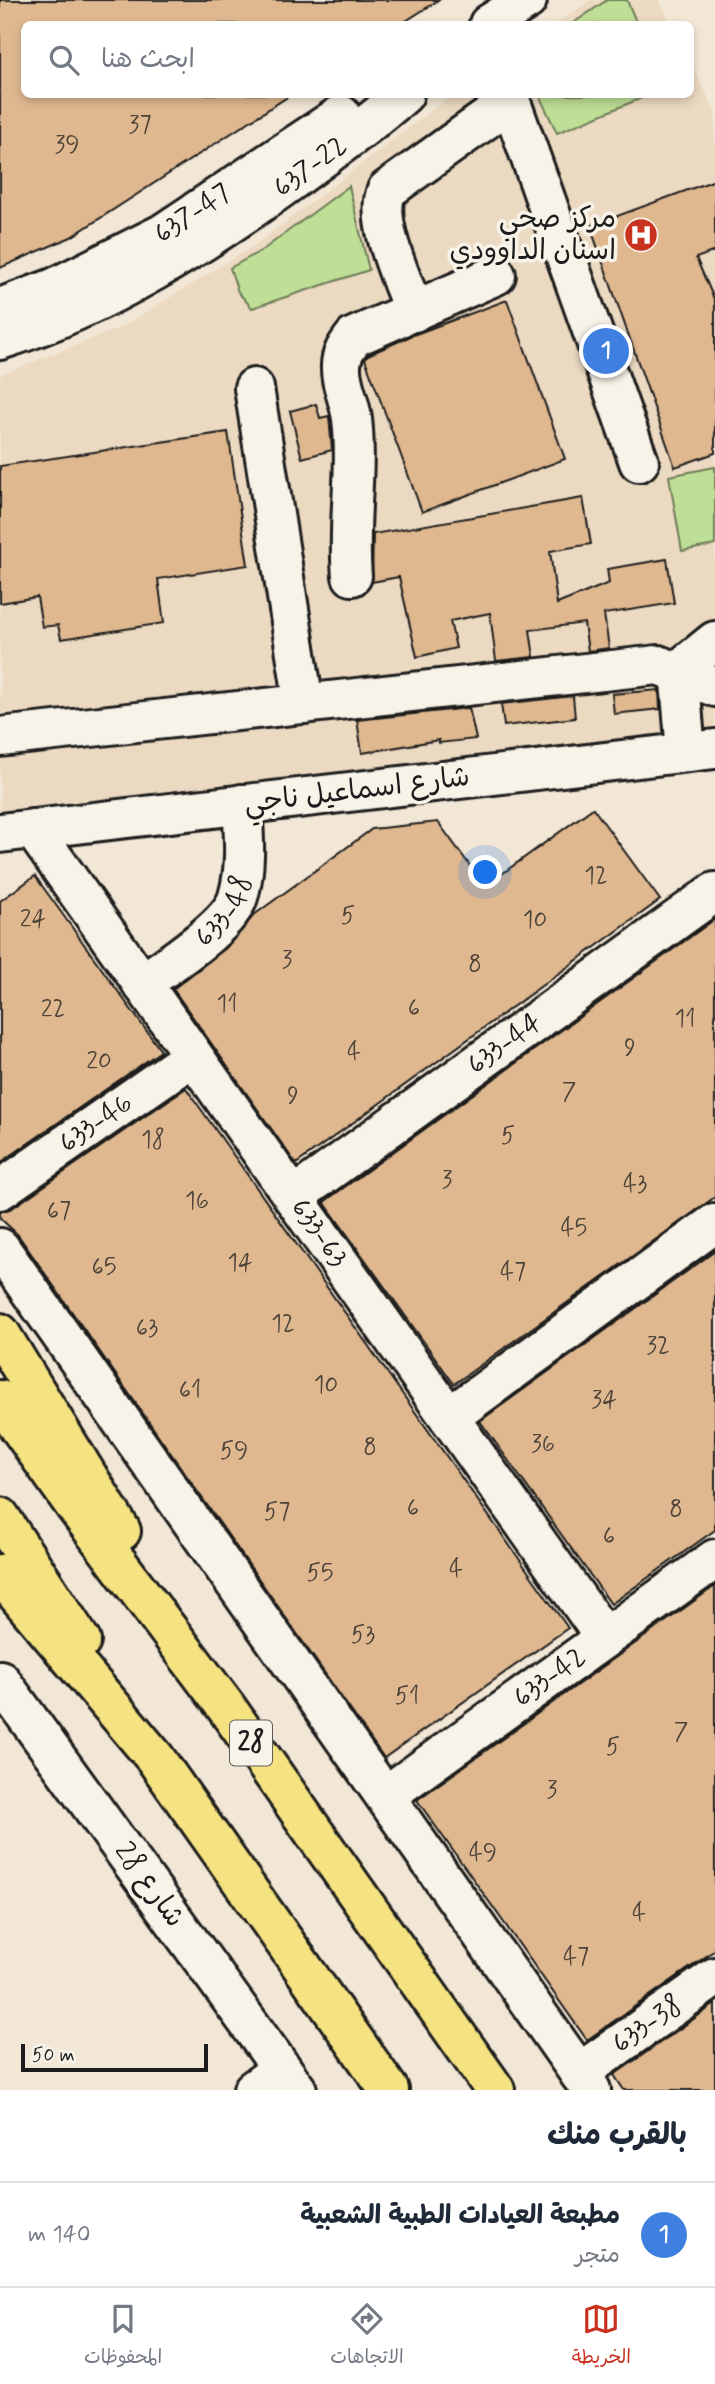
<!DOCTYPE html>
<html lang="ar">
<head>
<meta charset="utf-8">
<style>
  :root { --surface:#fff; --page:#f6f6f7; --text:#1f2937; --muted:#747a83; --line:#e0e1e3; --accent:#c8321e }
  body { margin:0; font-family:Mynerve,"Playpen Sans Arabic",sans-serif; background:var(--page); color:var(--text); direction:rtl }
  .scale { position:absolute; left:21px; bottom:18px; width:187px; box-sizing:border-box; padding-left:7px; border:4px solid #1c1c1c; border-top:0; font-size:19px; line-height:24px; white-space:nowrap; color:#1c1c1c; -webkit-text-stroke:5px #f7f3e8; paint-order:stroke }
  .you { position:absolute; left:486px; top:873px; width:24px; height:24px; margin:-18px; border:5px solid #fff; border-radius:50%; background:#1a73e8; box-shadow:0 0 0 10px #1a73e833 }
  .badge { display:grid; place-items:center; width:46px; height:46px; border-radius:50%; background:var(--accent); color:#fff; font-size:23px; font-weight:700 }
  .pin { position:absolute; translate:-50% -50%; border:4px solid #fff; box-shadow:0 2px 7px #0006 }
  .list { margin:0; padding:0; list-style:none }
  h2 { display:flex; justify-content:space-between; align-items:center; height:91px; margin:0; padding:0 28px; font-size:30px }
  h2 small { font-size:23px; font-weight:400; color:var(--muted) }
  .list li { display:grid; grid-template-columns:46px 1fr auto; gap:21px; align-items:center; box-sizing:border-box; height:105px; padding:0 28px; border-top:2px solid var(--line) }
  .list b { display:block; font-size:26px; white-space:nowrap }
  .list p { margin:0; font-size:23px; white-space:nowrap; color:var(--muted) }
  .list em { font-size:23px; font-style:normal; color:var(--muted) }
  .icon { flex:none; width:38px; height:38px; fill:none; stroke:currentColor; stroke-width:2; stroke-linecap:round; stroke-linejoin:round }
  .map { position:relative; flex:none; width:715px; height:2090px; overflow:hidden; direction:ltr }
  .search { position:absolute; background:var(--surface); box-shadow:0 4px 10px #0003; left:21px; right:21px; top:21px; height:77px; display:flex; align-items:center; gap:18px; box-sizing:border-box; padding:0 24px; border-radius:10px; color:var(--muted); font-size:26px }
  .sheet { height:196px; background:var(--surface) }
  nav { display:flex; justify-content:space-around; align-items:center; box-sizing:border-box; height:98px; border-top:2px solid var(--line); background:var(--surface); font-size:19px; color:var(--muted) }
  nav a { display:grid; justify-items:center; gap:4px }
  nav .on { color:var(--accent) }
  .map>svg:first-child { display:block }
  .built { fill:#ecd9c1 }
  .green { fill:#bfde96; stroke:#6e7d59; stroke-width:2 }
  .building { fill:#dfb88f; stroke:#1c1c1c; stroke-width:2 }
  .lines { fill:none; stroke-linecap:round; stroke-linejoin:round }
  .minor-casing { stroke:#1c1c1c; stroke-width:44 }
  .highway-casing { stroke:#1c1c1c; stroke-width:44 }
  .minor { stroke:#f7f3e8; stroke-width:38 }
  .highway { stroke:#f5e382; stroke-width:38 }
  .labels { text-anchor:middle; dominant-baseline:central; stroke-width:7; stroke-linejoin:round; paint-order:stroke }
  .number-label { font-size:24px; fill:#4d4339 }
  .shield { fill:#f7f3e8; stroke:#5e5c59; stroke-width:2 }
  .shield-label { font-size:26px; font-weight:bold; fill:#1c1c1c }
  .street-label { font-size:28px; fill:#1c1c1c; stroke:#f7f3e8 }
  .poi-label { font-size:28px; fill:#1c1c1c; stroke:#f7f3e8; text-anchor:end }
</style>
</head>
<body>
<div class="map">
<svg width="715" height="2090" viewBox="0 0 715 2090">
  <rect width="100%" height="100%" fill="#f2e7d6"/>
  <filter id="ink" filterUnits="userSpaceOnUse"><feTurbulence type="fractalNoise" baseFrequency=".0143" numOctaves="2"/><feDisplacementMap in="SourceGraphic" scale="14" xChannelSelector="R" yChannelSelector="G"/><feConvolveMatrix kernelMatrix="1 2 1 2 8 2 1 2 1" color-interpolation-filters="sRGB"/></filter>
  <g filter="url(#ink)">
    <!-- built -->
    <path class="built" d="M 591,0 L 659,0 L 672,24 L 555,24 Z
      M 691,62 L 715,112 L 715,738 L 0,821 L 0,375 L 122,327 L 255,245 L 452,95 L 690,94 Z"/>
    <!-- green -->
    <path class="green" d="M 607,0 L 627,0 L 637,24 L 572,24 Z
      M 539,95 L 649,95 L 557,133 Z
      M 349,186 L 369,270 L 252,308 L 238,292 L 230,268 L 264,249 Z
      M 715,467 L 715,545 L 682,551 L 669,476 Z"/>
    <!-- building -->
    <path class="building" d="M 0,0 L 439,0 L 401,24 L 24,24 L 24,94 L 292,94 L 71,237 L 0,268 Z
      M 715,180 L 715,251 L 696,258 L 715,301 L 715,453 L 675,467 L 590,226 Z
      M 507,300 L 565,459 L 422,512 L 365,359 L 368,355 L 413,335 Z
      M 316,404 L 320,418 L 329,416 L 332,450 L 302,458 L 290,411 Z
      M 228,432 L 248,565 L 158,579 L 164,623 L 61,639 L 58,625 L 42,627 L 37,597 L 0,603 L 0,466 Z
      M 583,498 L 591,544 L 550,551 L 557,604 L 609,583 L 607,569 L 667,559 L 674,603 L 604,614 L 609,648 L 588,651 L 584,623 L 530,630 L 534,657 L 496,661 L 490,613 L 450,621 L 456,648 L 417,657 L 399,577 L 372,582 L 373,534 Z
      M 659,690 L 660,709 L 614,714 L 612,694 Z
      M 573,696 L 575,718 L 504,726 L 501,704 Z
      M 469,708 L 476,739 L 439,743 L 439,740 L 362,753 L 357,720 Z
      M 593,808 L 660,900 L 296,1164 L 173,989 L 226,948 L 254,915 L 372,829 L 438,822 L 485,886 Z
      M 35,876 L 161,1051 L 0,1163 L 0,901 Z
      M 715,919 L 715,1197 L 454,1384 L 324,1202 Z
      M 186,1088 L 568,1628 L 384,1758 L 18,1235 L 0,1218 L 0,1212 L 12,1208 Z
      M 715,1251 L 715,1530 L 611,1604 L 480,1421 Z
      M 715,1586 L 715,1950 L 587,2040 L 417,1800 Z
      M 715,2004 L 715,2090 L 624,2090 L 614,2075 Z"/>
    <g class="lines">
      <!-- minor casing -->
      <g class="minor-casing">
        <g id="minor">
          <path d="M 489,24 L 527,0"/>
          <path d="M 508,94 L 639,462"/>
          <path id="s1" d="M 0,308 L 54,288 L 162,234 L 341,115"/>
          <path d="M 414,312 C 403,281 373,220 387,190 L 510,102"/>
          <path id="s2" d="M 0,340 C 108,306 203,245 294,179 C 331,152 369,125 404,94"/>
          <path d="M 254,388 L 304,704"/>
          <path d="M 352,576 C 347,523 358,471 352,419 C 350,401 340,383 341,366 C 341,354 347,346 354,337 L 496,275"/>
          <path d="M 0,737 L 658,665 L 715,687"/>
          <path d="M 686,752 L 679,670 L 715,641"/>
          <path id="s3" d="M 33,829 L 605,1638"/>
          <path d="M 0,833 L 715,749"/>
          <path id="s4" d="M 142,984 C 167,965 230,926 238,897 C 247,867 244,835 242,804"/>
          <path id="s5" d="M 0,1190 L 193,1056"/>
          <path id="s6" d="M 293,1197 L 715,892"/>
          <path d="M 0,1248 L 591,2090"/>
          <path d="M 449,1417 L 715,1223"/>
          <path d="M 0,1680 L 297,2090"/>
          <path id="s7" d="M 385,1796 L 715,1559"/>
          <path id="s8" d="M 579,2073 L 715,1977"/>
          <path d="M 253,2090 L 282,2069"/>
        </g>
      </g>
      <!-- highway casing -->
      <g class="highway-casing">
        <path id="highway" d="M 0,1333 L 121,1531
          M 0,1400 L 75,1506 L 226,1707 L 495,2090
          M 0,1517 L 81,1641
          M 0,1574 L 155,1758 L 389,2090"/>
      </g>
      <!-- minor -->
      <use href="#minor" class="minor"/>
      <!-- highway -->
      <use href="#highway" class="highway"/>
    </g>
  </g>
  <!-- icons -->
  <defs>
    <g id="hospital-disc" transform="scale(1.75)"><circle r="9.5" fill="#c8321e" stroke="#f7f3e8"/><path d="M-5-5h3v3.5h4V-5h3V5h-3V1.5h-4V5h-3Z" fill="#fff"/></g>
  </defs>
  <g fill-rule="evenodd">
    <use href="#hospital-disc" x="641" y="235"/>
  </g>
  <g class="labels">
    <!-- number labels -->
    <g class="number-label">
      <text x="140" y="125">37</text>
      <text x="67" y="145">39</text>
      <text x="596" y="876">12</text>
      <text x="348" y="916">5</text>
      <text x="33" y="919">24</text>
      <text x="535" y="920">10</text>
      <text x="287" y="960">3</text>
      <text x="475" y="964">8</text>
      <text x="227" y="1004">11</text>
      <text x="414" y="1008">6</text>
      <text x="53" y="1009">22</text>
      <text x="685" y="1019">11</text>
      <text x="630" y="1048">9</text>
      <text x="354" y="1052">4</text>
      <text x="99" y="1061">20</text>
      <text x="569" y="1092">7</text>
      <text x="293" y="1096">9</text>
      <text x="508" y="1136">5</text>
      <text x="153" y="1140">18</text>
      <text x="447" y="1180">3</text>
      <text x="635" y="1184">43</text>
      <text x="197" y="1201">16</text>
      <text x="59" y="1211">67</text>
      <text x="574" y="1228">45</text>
      <text x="240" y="1263">14</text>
      <text x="104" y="1267">65</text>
      <text x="513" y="1272">47</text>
      <text x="283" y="1324">12</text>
      <text x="147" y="1328">63</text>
      <text x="658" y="1346">32</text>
      <text x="326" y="1385">10</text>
      <text x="190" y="1390">61</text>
      <text x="604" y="1400">34</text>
      <text x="543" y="1444">36</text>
      <text x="370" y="1447">8</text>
      <text x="234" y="1451">59</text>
      <text x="413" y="1508">6</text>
      <text x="676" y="1509">8</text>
      <text x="277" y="1512">57</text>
      <text x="609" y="1536">6</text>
      <text x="456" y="1569">4</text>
      <text x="320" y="1573">55</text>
      <text x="363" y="1635">53</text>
      <text x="407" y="1696">51</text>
      <text x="681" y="1732">7</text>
      <text x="613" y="1747">5</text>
      <text x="552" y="1790">3</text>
      <text x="483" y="1853">49</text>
      <text x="639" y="1913">4</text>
      <text x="576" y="1957">47</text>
    </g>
    <!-- shield labels -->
    <rect class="shield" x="230" y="1720.5" width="42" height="45" rx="5"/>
    <g class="shield-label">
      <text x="251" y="1743">28</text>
    </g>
    <!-- street labels -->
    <g class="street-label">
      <text stroke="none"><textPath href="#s2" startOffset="357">637-22</textPath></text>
      <text stroke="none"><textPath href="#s1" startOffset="215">637-47</textPath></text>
      <text transform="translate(357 791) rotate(-7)">شارع اسماعيل ناجي</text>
      <text stroke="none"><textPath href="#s4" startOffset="112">633-48</textPath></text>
      <text stroke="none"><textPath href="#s6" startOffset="261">633-44</textPath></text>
      <text stroke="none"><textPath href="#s5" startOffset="117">633-46</textPath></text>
      <text stroke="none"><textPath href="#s3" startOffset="495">633-63</textPath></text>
      <text stroke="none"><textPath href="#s7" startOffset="203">633-42</textPath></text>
      <text transform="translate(149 1885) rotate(54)">شارع 28</text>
      <text stroke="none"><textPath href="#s8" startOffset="84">633-38</textPath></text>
    </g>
    <!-- poi labels -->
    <g class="poi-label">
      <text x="616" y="219">مركز صحي<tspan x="616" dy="32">اسنان الداوودي</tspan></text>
    </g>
  </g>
</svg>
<div class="scale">50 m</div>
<div class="you"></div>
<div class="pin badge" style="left:606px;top:351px;background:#3f7fe0">1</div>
<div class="search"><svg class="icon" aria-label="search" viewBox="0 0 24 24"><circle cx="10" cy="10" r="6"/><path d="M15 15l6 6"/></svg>ابحث هنا</div>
</div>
<section class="sheet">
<h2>بالقرب منك<small></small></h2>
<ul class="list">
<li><span class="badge" style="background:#3f7fe0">1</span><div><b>مطبعة العيادات الطبية الشعبية</b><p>متجر</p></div><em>140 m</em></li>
</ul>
</section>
<nav>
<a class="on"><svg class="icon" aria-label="map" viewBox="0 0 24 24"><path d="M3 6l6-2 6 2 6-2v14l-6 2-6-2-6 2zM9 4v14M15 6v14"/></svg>الخريطة</a>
<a><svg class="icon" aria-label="directions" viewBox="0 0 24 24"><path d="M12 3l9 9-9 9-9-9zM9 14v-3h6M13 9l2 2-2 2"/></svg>الاتجاهات</a>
<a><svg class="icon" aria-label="saved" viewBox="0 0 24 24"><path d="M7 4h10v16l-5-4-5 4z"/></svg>المحفوظات</a>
</nav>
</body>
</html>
